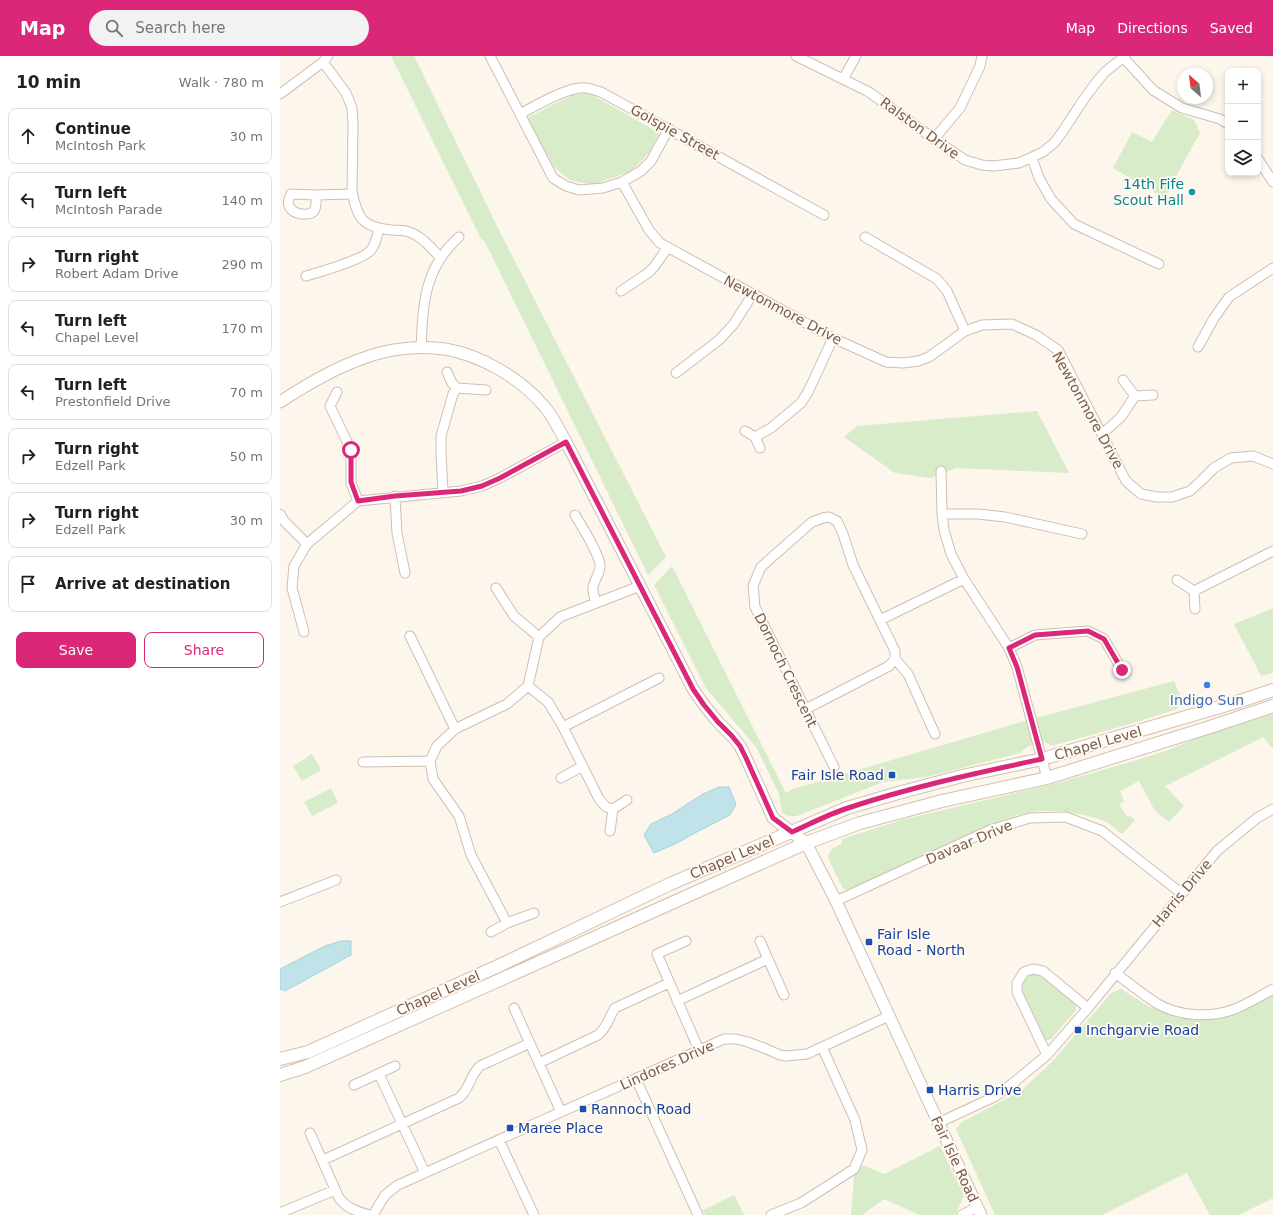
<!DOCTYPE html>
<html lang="en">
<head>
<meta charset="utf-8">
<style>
  :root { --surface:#fff; --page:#f2f2f2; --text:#202124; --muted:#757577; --line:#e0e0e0; --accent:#db2777 }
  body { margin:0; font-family:"DejaVu Sans",sans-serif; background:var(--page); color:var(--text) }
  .controls { position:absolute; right:12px; top:12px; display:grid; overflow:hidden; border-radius:8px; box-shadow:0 2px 6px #0003 }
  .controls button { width:36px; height:36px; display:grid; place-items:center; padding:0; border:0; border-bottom:1px solid var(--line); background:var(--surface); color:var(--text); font:20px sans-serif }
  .compass { position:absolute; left:897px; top:12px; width:36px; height:36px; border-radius:50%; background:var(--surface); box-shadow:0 2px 6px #0003; rotate:332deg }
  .stop { position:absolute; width:12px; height:12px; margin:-9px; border:3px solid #db2777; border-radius:50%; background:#fff }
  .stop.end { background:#db2777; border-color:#fff; box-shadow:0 1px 4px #0008 }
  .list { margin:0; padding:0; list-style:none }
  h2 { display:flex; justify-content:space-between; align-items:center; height:52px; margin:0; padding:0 16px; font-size:17px }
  h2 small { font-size:13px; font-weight:400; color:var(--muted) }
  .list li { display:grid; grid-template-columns:26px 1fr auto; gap:12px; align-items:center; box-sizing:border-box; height:56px; margin:0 8px 8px; padding:0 8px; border:1px solid var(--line); border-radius:8px }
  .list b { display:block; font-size:15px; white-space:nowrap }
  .list p { margin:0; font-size:13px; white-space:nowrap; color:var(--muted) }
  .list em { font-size:13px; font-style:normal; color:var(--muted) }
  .actions { display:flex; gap:8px; padding:12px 16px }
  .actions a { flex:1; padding:9px 0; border:1px solid var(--accent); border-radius:8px; text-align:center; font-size:14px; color:var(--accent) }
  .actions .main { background:var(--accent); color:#fff }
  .icon { flex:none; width:22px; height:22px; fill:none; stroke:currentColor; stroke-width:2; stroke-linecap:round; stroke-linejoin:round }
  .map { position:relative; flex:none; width:993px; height:1159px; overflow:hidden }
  header { display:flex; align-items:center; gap:24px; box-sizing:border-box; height:56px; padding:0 20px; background:var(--accent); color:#fff }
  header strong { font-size:19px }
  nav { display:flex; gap:22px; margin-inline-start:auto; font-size:14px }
  .search { width:280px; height:36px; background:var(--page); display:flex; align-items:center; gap:10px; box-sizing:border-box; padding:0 14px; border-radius:22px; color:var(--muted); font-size:15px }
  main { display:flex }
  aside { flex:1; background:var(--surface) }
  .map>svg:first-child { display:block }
  .green { fill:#d8ecc9 }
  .water { fill:#bfe3e8; stroke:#a5d3da }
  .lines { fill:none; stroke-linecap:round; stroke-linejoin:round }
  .minor-casing { stroke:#d1beb0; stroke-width:11 }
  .tertiary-casing { stroke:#d1beb0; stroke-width:13 }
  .secondary-casing { stroke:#d6c0b0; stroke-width:14 }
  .minor { stroke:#fff; stroke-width:9 }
  .tertiary { stroke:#fff; stroke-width:11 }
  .secondary { stroke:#fff; stroke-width:12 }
  .route { stroke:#db2777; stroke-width:5 }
  .culture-dot { fill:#0f9aa8; stroke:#fffaf3; stroke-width:1.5 }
  .shop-dot { fill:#3f7fe0; stroke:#fffaf3; stroke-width:1.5 }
  .transit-dot { fill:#1a4fb4; stroke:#fffaf3; stroke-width:1.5 }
  .labels { text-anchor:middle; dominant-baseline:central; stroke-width:3.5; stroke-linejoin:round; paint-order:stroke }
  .street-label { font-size:14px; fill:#7a5c4d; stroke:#fffaf3 }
  .culture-label { font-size:14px; fill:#0d838f; stroke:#fffaf3; text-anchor:end }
  .shop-label { font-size:14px; fill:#366cbe; stroke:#fffaf3 }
  .transit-label { font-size:14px; fill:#164399; stroke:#fffaf3; text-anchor:start }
</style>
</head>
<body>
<header>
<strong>Map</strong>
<div class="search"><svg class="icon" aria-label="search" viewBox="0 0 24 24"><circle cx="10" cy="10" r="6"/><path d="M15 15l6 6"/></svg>Search here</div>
<nav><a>Map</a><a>Directions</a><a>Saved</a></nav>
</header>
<main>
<aside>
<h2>10 min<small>Walk · 780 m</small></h2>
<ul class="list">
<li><svg class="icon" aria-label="ahead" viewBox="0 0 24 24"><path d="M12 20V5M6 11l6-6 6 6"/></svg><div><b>Continue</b><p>McIntosh Park</p></div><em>30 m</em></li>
<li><svg class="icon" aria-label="left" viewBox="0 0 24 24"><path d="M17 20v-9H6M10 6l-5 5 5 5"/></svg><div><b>Turn left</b><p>McIntosh Parade</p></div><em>140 m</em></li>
<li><svg class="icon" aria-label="right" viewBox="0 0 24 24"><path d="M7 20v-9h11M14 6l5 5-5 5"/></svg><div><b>Turn right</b><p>Robert Adam Drive</p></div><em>290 m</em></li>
<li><svg class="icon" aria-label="left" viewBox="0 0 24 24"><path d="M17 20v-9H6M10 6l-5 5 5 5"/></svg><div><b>Turn left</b><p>Chapel Level</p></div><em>170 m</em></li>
<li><svg class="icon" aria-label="left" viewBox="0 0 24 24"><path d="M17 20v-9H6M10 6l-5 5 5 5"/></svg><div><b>Turn left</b><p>Prestonfield Drive</p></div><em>70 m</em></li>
<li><svg class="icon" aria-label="right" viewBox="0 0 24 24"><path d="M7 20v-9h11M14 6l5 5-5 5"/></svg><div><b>Turn right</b><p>Edzell Park</p></div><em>50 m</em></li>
<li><svg class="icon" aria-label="right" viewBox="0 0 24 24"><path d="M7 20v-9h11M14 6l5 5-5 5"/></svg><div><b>Turn right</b><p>Edzell Park</p></div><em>30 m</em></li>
<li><svg class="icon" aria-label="arrive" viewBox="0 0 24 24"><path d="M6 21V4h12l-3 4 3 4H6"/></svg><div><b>Arrive at destination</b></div></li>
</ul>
<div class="actions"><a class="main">Save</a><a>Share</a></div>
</aside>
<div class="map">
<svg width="993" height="1159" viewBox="0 0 993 1159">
  <rect width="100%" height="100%" fill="#fdf6ec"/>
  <!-- green -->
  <path class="green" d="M 111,0 L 134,0 L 219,174 L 386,501 L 368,519 L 205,186 L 201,183 Z
    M 309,37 L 379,77 L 369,97 L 352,115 L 312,129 L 290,124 L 274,111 L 247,62 L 292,39 Z
    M 892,54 L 914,64 L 920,77 L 884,142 L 833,112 L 852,76 L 872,86 Z
    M 757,355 L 789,417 L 676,412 L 651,422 L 615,417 L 564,381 L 577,370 Z
    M 392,510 L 506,737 L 513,733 L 741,666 L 894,625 L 902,644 L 897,653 L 850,668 L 772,690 L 765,686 L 747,691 L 740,697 L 646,721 L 603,726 L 517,760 L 508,760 L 502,757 L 499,738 L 476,691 L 425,631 L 374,529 Z
    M 993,552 L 993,617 L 981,620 L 954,568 Z
    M 993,654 L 993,693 L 983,681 L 885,730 L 904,750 L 889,766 L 875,755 L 859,725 L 840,735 L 844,745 L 839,748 L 847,761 L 850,760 L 855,764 L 842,778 C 837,775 833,770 828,767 C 819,762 809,760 799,758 C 765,752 749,754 718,766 L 572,834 L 563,833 L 548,802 C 549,793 555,791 562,788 L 562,783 L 621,764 L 781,726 L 850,706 L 886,695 L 933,675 Z
    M 32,698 L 41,714 L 22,725 L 13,710 Z
    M 51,732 L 58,747 L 32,760 L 24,746 Z
    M 752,918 L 762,920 L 796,948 L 796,954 L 771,983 L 765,985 L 743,936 C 742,927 744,922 752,918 Z
    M 841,933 L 868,950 L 898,962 L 927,964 L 959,958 L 993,937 L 993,1142 L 959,1159 L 930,1159 L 907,1117 L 822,1159 L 715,1159 L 676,1073 L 682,1066 L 742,1034 L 773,1005 L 831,937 Z
    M 660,1090 L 684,1140 L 675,1159 L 640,1159 L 604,1143 L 582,1159 L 571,1159 L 574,1120 L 583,1109 L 604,1118 Z
    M 454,1139 L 464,1159 L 425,1159 L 423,1154 Z"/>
  <!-- water -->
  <path class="water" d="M 439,731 L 449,731 L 456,748 L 450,759 L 413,778 L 397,787 L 374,797 L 364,779 L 371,768 L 392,758 L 423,738 Z
    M 61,885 L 71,885 L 71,899 L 5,935 L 0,933 L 0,913 L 45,890 Z"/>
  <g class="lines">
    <!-- minor casing -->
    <g class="minor-casing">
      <path id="minor" d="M 210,0 L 273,122 L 286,130 L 299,134 L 323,132 L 342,126 L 361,115 L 371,105 L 389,72
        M 516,0 L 589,36 L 654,83 L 685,104 L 702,109 L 713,110 L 739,107 L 763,96 L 774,87 L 783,75 L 804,43 L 815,28 L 825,16 L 845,0
        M 843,1 L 873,34 L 902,52 L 940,63 L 948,68
        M 43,6 L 66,37 L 72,52 L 73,69 L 72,136 C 78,163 82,171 111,174 C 116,174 124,174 129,176 C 142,180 151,192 160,201
        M 563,23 L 576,0
        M 0,38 L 43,6 L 48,0
        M 240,58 C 255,50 284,33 300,32 C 307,31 314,34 321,36 L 544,159
        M 654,83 L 680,52 L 700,10 L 702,0
        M 752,102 L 759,122 L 771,143 L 794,168 L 879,208
        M 978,103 L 993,126
        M 342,126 L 369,174 L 380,187 L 553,282 L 606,306 L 623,307 L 638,305 L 649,301 L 685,275 L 702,269 L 732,268 L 756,279 L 778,294 L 846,425 L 861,438 L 877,441 L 892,441 L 910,435 L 922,424 L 934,412 L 951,402 L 973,400 L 993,408
        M 36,139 C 36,143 37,151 34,155 C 28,162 0,158 11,138 L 36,139 L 72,138
        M 585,181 L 657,223 L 667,235 L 685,275
        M 26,220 C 40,216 84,203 91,194 C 96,188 97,180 99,173
        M 341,235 L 368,217 L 374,211 L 388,191
        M 918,291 L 934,262 L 949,241 L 993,212
        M 141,292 C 143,248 144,212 179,181
        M 396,317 L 439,284 L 453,269 L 473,238
        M 843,324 L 855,340 L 873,339
        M 177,332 L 206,334
        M 57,336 L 50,350 L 71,394 L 71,427 L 78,445
        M 465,375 L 475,381
        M 822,378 L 841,361 L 855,340
        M 480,392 L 475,381 L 491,372 L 521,347 L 528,336 L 553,282
        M 661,415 L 662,458 L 664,474 L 671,498 L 684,523 L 729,592 L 737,611 L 767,722
        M 163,436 L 161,398 L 161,380 L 173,338 L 177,332 L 172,327 L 167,316
        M 115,440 L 117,477 L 125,517
        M 0,458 L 4,465 L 27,488
        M 662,458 L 698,458 L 725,461 L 802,478
        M 295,459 C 303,472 317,494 320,508 C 321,517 314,523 313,532 C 312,537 315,542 316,547
        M 897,524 L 914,535 L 915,553
        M 216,532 L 234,560 L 259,581
        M 914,535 L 993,495
        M 600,564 L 684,523
        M 24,576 L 12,532 L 14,510 L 27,488 L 78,445 L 181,435 L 202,430 L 220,422 L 286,386
        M 130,580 L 175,673
        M 729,592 L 755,579 L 808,575 L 824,583 L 842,614
        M 248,630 L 268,646 L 283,671 L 319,743 L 326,751 L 333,753 L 347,744
        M 526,653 L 609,610 L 615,603
        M 283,671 L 379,622
        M 83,706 L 150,705
        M 554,711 L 475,551 L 473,530 L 481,511 L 532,466 L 543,462 L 549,461 L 557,465 L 563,478 L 573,509 L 615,595 L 615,603 L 628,618 L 655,678
        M 281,722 L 303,710
        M 330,775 L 333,753
        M 556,845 L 710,774 L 750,762 L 786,761 L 822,775 L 901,837
        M 0,846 L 56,824
        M 227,867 L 191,799 L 179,760 L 153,723 L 150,705 L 157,690 L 175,673 L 227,648 L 248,630 L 259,581 L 280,561 L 360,530
        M 211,876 L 227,867 L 254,857
        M 406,885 L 377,898 L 419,994
        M 480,885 L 504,939
        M 835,917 C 849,927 863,939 878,948 C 899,960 929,962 952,954 C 966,949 980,940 993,933
        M 397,945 L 488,903
        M 234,952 L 281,1056
        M 767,999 L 737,936 L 737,927 L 744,916 L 753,913 L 763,915 L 808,952
        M 259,1007 L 318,979 C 327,972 329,961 335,952 L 389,927
        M 99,1018 L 145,1117
        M 356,1023 L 418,1159
        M 74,1029 L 115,1010
        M 658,1067 L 714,1041 L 732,1028 L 767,999 L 808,952 L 937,795 L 977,762 L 993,753
        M 30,1077 L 59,1142 C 67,1153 77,1155 89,1159
        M 219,1084 L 254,1159
        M 43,1104 L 179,1042 C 190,1033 190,1019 200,1010 L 250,987
        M 0,1157 L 55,1134
        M 93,1159 L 105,1139 L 118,1129 L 444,983 L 456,983 L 468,986 L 484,992 L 500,999 L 506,1000 L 527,998 L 609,960
        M 491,1159 L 521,1147 L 574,1113 L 582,1094 L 575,1064 L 542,991
        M 682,1159 L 697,1151"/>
    </g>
    <!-- tertiary casing -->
    <g class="tertiary-casing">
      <path id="tertiary" d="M 0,346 C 26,329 54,312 84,302 C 107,293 140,289 165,293 C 201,299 240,322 264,350 C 273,360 279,374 286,386 L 413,633 L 424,649 L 438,666 L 452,680 L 460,690 L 466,702 L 493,762 L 526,787 L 556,845 L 701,1159"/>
    </g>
    <!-- secondary casing -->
    <g class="secondary-casing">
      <path id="secondary" d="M 0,1003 L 28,996 L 216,911 L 390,828 L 567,752 L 618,737 L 682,720 L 762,703 L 957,646 L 993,634
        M 0,1019 L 25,1011 L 526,787 L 580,767 L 662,745 L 767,722 L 930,671 L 993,650"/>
    </g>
    <!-- minor -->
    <use href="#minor" class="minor"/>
    <!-- tertiary -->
    <use href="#tertiary" class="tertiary"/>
    <!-- secondary -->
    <use href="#secondary" class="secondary"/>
  </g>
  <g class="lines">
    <!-- route -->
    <path class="route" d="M 71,394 L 71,426 L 78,445 L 115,440 L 181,435 L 202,430 L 220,422 L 286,386 L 413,633 L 424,649 L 438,666 L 452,680 L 460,690 L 466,702 L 493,762 L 512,776 C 530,768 549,758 568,752 C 631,731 697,717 762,703 L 737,611 L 729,592 L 755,579 L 808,575 L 824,583 L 842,614"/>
  </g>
  <!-- markers -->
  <circle class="culture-dot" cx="912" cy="136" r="4"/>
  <circle class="shop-dot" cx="927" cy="629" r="4"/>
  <g class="transit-dot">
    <rect x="608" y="715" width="8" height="8" rx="2"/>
    <rect x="585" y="882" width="8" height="8" rx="2"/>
    <rect x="794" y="970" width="8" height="8" rx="2"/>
    <rect x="646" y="1030" width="8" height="8" rx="2"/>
    <rect x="299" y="1049" width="8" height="8" rx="2"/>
    <rect x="226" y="1068" width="8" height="8" rx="2"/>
  </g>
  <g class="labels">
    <!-- street labels -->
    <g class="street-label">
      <text transform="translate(640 72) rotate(36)">Ralston Drive</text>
      <text transform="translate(395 76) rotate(29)">Golspie Street</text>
      <text transform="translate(503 254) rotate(28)">Newtonmore Drive</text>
      <text transform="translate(808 354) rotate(61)">Newtonmore Drive</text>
      <text transform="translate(506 614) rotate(64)">Dornoch Crescent</text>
      <text transform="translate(818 687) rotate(-16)">Chapel Level</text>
      <text transform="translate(689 786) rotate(-23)">Davaar Drive</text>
      <text transform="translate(452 801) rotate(-23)">Chapel Level</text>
      <text transform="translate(902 837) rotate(-50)">Harris Drive</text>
      <text transform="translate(158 937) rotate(-24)">Chapel Level</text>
      <text transform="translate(387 1009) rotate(-24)">Lindores Drive</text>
      <text transform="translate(675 1103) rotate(65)">Fair Isle Road</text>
    </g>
    <!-- culture labels -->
    <g class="culture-label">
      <text x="904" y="128">14th Fife<tspan x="904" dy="16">Scout Hall</tspan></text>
    </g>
    <!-- shop labels -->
    <g class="shop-label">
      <text x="927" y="644">Indigo Sun</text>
    </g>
    <!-- transit labels -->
    <g class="transit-label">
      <text x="604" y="719" text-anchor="end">Fair Isle Road</text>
      <text x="597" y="878">Fair Isle<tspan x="597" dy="16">Road - North</tspan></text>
      <text x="806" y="974">Inchgarvie Road</text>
      <text x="658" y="1034">Harris Drive</text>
      <text x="311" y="1053">Rannoch Road</text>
      <text x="238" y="1072">Maree Place</text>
    </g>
  </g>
</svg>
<div class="controls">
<button>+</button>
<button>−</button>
<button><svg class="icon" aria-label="layers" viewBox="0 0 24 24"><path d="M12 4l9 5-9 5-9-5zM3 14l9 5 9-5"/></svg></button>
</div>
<svg class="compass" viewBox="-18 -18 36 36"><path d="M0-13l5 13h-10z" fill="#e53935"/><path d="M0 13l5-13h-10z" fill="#757577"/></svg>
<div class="stop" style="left:71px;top:394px"></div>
<div class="stop end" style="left:842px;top:614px"></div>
</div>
</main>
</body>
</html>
